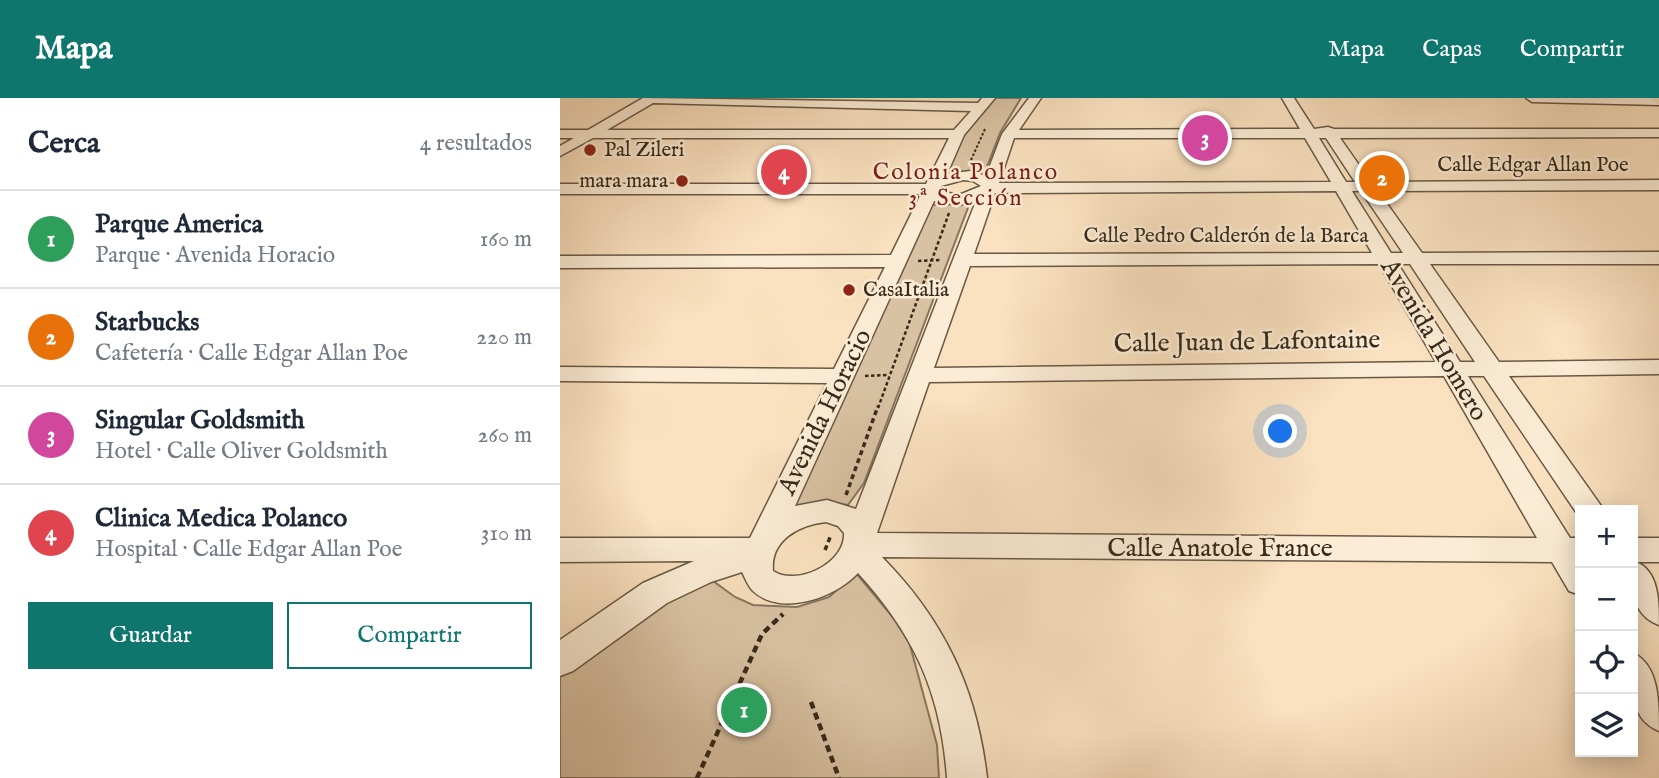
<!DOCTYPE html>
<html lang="es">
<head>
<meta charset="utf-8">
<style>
  :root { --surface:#fff; --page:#f2f2f3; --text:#1f2937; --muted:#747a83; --line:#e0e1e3; --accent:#0f766e }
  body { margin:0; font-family:"IM FELL English",serif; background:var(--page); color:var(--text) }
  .controls { position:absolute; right:21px; bottom:21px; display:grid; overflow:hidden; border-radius:0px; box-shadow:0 4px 18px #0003 }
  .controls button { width:63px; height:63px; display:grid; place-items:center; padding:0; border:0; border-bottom:2px solid var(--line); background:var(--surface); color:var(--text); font:35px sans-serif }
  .you { position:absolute; left:721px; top:334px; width:24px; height:24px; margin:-18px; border:5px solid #fff; border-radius:50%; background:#1a73e8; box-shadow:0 0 0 10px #1a73e833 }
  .badge { display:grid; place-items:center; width:46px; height:46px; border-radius:50%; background:var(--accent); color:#fff; font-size:23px; font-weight:700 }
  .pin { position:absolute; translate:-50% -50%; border:4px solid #fff; box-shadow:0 2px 7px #0006 }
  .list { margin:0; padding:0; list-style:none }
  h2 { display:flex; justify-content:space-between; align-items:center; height:91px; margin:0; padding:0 28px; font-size:30px }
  h2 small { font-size:23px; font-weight:400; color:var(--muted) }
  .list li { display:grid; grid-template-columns:46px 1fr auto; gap:21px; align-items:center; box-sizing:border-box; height:98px; padding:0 28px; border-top:2px solid var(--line) }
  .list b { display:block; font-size:26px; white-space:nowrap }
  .list p { margin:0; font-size:23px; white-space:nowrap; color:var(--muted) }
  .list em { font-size:23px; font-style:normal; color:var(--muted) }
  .actions { display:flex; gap:14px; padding:21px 28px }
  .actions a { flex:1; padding:16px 0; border:2px solid var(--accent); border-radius:0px; text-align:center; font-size:24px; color:var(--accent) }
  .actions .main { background:var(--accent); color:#fff }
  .icon { flex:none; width:38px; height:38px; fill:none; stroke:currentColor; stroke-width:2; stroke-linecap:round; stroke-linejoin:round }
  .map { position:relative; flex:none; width:1099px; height:680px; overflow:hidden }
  header { display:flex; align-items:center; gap:42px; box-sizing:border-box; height:98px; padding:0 35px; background:var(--accent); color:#fff }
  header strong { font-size:33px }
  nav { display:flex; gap:38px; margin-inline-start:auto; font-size:24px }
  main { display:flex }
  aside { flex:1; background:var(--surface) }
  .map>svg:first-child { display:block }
  .green { fill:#d9c2a3; stroke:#88765f; stroke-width:2 }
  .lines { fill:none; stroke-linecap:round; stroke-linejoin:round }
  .minor-casing { stroke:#685844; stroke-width:3 }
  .major-casing { stroke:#372a1b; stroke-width:3 }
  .path-far3 { stroke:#372a1b; stroke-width:2; stroke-dasharray:2.5 2; stroke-linecap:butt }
  .path-far2 { stroke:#372a1b; stroke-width:2.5; stroke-dasharray:3.5 2.5; stroke-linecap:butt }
  .path-far1 { stroke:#372a1b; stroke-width:3.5; stroke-dasharray:5 3.5; stroke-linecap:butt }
  .path { stroke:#372a1b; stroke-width:4.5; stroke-dasharray:7 4.5; stroke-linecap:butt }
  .minor { fill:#fcecd5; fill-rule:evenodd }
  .major { fill:#fae1bf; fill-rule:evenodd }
  .poi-dot { fill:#8f2418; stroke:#fcecd5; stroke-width:2.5 }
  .labels { text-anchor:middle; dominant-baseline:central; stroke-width:5; stroke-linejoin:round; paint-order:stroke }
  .far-poi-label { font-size:21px; fill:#372a1b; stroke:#fcecd5; text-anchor:start }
  .far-street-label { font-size:21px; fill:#372a1b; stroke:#fcecd5 }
  .far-neighbourhood-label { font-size:23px; letter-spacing:2px; fill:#7a1f14; stroke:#fcecd5 }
  .street-label { font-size:26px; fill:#372a1b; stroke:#fcecd5 }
</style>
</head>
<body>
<header>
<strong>Mapa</strong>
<nav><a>Mapa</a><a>Capas</a><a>Compartir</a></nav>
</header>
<main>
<aside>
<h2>Cerca<small>4 resultados</small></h2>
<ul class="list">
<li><span class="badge" style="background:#2e9e5b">1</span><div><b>Parque America</b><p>Parque · Avenida Horacio</p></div><em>160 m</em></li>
<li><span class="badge" style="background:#e8710a">2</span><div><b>Starbucks</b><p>Cafetería · Calle Edgar Allan Poe</p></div><em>220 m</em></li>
<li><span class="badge" style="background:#d1479c">3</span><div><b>Singular Goldsmith</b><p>Hotel · Calle Oliver Goldsmith</p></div><em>260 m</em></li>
<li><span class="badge" style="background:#e0444e">4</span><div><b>Clinica Medica Polanco</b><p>Hospital · Calle Edgar Allan Poe</p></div><em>310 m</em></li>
</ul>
<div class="actions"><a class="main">Guardar</a><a>Compartir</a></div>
</aside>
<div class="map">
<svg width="1099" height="680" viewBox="0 0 1099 680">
  <rect width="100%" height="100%" fill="#fae1bf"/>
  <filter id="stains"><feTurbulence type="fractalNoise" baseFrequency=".00286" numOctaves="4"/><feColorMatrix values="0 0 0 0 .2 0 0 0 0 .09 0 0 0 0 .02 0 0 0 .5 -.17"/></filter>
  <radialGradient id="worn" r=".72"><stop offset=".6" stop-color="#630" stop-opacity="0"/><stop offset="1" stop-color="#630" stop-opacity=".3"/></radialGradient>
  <!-- green -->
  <path class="green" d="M 432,0 L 461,0 L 440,35 L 425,74 L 421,76 L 386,75 L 401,38 Z
    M 402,106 L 409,107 L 304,385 L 288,407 L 261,403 L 235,412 L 223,408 L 369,107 Z
    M 296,475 L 347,536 L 377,647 L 379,680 L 0,680 L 0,577 L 79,513 L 153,483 L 175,499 L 193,507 L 237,509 L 269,499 Z"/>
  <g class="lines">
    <!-- minor casing -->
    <g class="minor-casing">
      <path id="minor" d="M 83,0 L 418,5 L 422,0 L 435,0 L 404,37 L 387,76 L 410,73 L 426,78 L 442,36 L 469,0 L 481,0 L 459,32 L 740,31 L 722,0 L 734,0 L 754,31 L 768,29 L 774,31 L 1099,31 L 1099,39 L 780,40 L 811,84 L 1099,82 L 1099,92 L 818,93 L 862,155 L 1099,154 L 1099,166 L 870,166 L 939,264 L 1099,262 L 1099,276 L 949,278 L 1044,412 L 1020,412 L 1020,420 L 924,278 L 908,278 L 1010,440 L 1020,440 L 1020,497 L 1009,493 L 992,464 L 322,459 C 385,523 417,592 427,680 L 387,680 C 381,595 355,538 298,475 C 275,500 221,519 193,493 C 188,488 185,480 182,474 L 151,484 L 107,505 L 13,573 L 0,578 L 0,542 L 83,485 L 134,463 L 0,464 L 0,440 L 190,440 L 267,285 L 0,283 L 0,269 L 274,271 L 325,169 L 0,170 L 0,158 L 331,157 L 361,96 L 0,96 L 0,86 L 366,86 L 389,40 L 33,40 L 0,58 L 0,48 L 14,40 L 0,40 L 0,32 L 28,32 ZM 93,5 L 411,13 L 394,32 L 47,32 ZM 454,40 L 745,40 L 771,84 L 439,85 ZM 759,40 L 766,40 L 795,84 L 786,84 ZM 403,82 L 413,83 L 421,88 L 399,97 L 379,93 L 381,88 ZM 776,93 L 812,155 L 414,156 L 435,95 ZM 792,93 L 801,93 L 843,155 L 831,155 ZM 374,103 L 399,107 L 416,103 L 296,411 L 267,402 L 235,408 ZM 819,166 L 876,264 L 374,270 L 410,168 ZM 838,166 L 850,166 L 915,264 L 900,264 ZM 884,278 L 977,440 L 317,435 L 369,284 ZM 266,424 L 278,428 L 284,435 C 286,465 237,489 213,473 C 210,442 239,427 266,424 Z
        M 966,0 L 1099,0 L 1099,7 L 972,4 Z
        M 1073,440 L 1099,440 L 1099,464 L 1076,464 C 1099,473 1099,504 1099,527 C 1064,515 1072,470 1073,440 Z
        M 1073,555 C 1099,567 1099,604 1099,633 C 1067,620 1072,584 1073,555 Z"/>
    </g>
    <!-- major casing -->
    <g class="major-casing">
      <path id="major" d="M 1090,0 L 1099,0 L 1099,6 Z"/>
    </g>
    <!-- path-far3 -->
    <path class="path-far3" d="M 411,62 L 425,31"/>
    <!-- path-far2 -->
    <path class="path-far2" d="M 358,163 L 382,162
      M 305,278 L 329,277
      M 318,310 L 389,115"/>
    <!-- path-far1 -->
    <path class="path-far1" d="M 286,397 L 318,308
      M 265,452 L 271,437"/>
    <!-- path -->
    <path class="path" d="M 251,604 L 279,680
      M 137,680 L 202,536 L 223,516"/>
    <!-- minor -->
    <use href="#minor" class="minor"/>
    <!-- major -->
    <use href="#major" class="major"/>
  </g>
  <!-- markers -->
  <g class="poi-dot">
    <circle cx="30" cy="52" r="7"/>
    <circle cx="122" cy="83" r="7"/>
    <circle cx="289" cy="192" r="7"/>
  </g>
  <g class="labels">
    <!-- far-poi labels -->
    <g class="far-poi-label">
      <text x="44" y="52">Pal Zileri</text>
      <text x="108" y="83" text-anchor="end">mara mara</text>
      <text x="303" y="192">CasaItalia</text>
    </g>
    <!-- far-street labels -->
    <g class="far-street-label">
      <text x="973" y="67">Calle Edgar Allan Poe</text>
      <text x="666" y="138">Calle Pedro Calderón de la Barca</text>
    </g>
    <!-- far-neighbourhood labels -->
    <g class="far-neighbourhood-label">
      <text x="406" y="74">Colonia Polanco<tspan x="406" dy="26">3ª Sección</tspan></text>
    </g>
    <!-- street labels -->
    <g class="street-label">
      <text transform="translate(874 242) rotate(59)">Avenida Homero</text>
      <text transform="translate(687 244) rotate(-1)">Calle Juan de Lafontaine</text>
      <text transform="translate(265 314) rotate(-64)">Avenida Horacio</text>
      <text x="660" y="450">Calle Anatole France</text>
    </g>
  </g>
  <rect width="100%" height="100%" filter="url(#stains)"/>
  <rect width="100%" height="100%" fill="url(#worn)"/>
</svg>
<div class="controls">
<button>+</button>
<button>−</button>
<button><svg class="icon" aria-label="locate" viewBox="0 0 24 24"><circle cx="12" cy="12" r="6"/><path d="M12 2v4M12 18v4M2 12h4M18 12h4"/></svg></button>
<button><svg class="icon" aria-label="layers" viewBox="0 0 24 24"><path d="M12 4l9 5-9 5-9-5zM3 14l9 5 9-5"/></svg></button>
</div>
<div class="you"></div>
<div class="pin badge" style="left:184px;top:612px;background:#2e9e5b">1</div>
<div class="pin badge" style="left:822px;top:80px;background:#e8710a">2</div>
<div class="pin badge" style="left:645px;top:40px;background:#d1479c">3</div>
<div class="pin badge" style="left:224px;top:74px;background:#e0444e">4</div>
</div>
</main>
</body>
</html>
